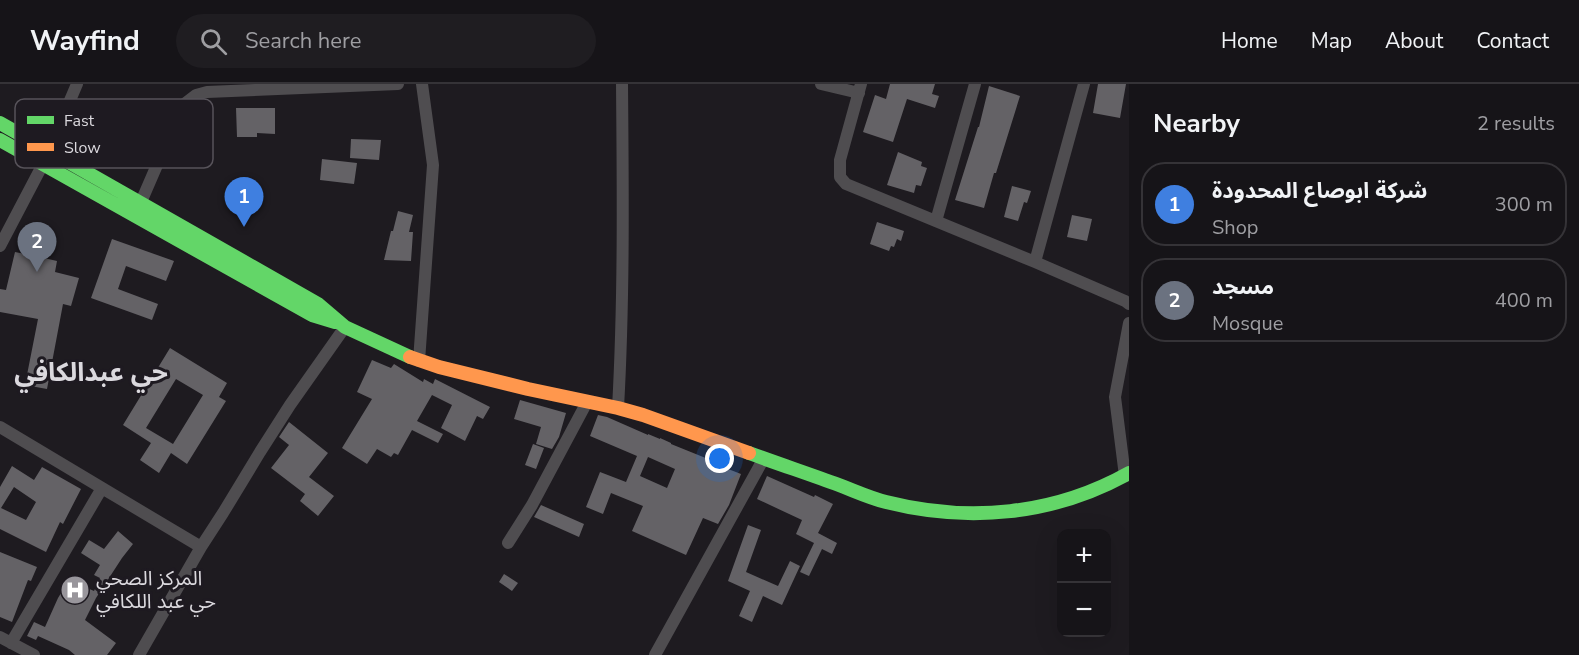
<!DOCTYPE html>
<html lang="en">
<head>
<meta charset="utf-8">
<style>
  :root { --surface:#161418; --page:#1f1d21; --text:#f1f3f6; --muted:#9e9ea2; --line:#353337; --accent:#1a73e8 }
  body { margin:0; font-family:"Nunito Sans","Noto Sans Arabic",sans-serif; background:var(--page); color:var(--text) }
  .controls { position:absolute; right:18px; bottom:18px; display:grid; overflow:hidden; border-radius:12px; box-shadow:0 6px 24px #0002 }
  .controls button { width:54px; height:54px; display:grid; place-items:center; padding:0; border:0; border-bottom:2px solid var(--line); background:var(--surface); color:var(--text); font:30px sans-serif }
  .you { position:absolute; left:720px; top:375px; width:21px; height:21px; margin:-15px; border:4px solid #fff; border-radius:50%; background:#1a73e8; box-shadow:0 0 0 9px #1a73e833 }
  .badge { display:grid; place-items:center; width:39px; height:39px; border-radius:50%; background:var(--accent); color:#fff; font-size:20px; font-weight:700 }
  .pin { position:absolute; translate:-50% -50px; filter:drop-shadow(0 2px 3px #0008) }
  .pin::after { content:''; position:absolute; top:32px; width:21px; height:18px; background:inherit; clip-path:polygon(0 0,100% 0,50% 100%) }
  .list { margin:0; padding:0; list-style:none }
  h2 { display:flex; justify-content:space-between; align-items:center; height:78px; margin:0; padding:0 24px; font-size:26px }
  h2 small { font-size:20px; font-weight:400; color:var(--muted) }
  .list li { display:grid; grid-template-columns:39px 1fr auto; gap:18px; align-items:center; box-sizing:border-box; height:84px; margin:0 12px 12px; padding:0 12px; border:2px solid var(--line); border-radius:24px }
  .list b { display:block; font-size:22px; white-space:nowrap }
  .list p { margin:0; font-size:20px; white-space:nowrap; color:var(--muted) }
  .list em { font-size:20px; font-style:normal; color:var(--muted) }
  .icon { flex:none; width:33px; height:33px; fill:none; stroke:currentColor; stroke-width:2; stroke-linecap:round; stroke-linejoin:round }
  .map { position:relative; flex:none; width:1129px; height:571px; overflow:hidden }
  header { display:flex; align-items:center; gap:36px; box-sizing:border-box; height:84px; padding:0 30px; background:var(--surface); border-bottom:2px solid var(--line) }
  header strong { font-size:28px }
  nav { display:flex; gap:33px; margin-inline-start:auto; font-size:21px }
  .search { width:420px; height:54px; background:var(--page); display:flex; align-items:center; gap:15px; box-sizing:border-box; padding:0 21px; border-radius:33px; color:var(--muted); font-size:22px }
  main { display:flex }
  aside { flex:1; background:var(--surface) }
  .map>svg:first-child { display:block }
  .building { fill:#646266; fill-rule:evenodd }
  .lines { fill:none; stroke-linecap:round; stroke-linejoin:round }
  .street { stroke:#4f4d50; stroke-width:12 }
  .fast { stroke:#63d668; stroke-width:14 }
  .slow { stroke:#ff974d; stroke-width:14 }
  .labels { text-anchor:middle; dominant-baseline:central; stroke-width:6; stroke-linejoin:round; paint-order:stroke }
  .poi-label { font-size:20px; fill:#dbd9de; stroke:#1e1a21; text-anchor:start }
  .district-label { font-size:26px; font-weight:bold; fill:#dbd9de; stroke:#1e1a21 }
  .key { fill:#1e1a21; stroke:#57535a; stroke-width:1.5 }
  .key-label { font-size:16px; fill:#dbd9de }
</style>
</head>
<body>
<header>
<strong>Wayfind</strong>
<div class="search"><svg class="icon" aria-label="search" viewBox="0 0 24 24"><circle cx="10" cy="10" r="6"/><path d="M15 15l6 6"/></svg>Search here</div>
<nav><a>Home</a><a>Map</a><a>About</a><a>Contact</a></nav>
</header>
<main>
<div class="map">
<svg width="1129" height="571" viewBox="0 0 1129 571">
  <rect width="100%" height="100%" fill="#1e1b20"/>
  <!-- building -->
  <path class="building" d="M 890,0 L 935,0 L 932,10 L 939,12 L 935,24 L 907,15 L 893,58 L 863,48 L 875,11 L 886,15 Z
    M 1098,0 L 1126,0 L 1120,34 L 1093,29 Z
    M 989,2 L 1020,12 L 996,89 L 994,89 L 984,124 L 955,116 L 978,43 L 979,43 Z
    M 236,24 L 275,24 L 275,50 L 257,49 L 257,53 L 237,53 Z
    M 351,55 L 381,56 L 379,76 L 350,74 Z
    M 898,68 L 922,78 L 921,82 L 927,84 L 921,102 L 916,101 L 914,109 L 887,101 Z
    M 322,75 L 357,79 L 354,100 L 320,96 Z
    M 1012,102 L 1031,107 L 1027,119 L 1024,118 L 1018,137 L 1004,133 Z
    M 398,127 L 413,131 L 409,148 L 413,148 L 411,177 L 384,176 L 391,147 L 393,147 Z
    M 1072,131 L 1092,135 L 1087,157 L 1067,153 Z
    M 877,138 L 904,147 L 901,157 L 897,155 L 894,163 L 891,162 L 889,167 L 870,160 Z
    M 112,155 L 174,177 L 166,197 L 126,182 L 118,205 L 158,220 L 152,236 L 91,214 Z
    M 32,165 L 46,168 L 44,174 L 57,177 L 55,188 L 79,194 L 71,222 L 63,220 L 47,305 L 25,301 L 38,235 L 0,228 L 0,205 L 6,206 L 15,168 L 30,171 Z
    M 170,264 L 227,299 L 219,313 L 226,317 L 187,380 L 171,369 L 159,389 L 140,376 L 151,359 L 123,341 ZM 176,295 L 203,311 L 173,360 L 146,344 Z
    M 372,276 L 391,284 L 394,280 L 423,298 L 424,295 L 433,300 L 435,295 L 490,323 L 483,335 L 477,332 L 465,357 L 441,344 L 452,321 L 432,311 L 417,337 L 443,350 L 438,359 L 412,346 L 398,371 L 394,369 L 391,373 L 377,365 L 367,380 L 342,364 L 372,315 L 357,308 Z
    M 520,316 L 566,329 L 559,353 L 552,365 L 536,360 L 541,343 L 514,335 Z
    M 598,331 L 607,333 L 648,351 L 648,350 L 660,355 L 660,354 L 671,359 L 671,360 L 723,381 L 723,383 L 741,390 L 729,421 L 718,440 L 703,434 L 686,471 L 632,447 L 643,422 L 611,409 L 603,430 L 586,423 L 600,388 L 626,398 L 637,372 L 590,352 ZM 648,373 L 675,385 L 667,404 L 640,392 Z
    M 289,338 L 328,369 L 309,393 L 334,412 L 318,432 L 300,417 L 305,410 L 271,384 L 289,361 L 279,353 Z
    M 533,360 L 544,364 L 536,385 L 525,381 Z
    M 12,382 L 34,396 L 42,383 L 81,405 L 63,440 L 60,438 L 46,468 L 0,445 L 0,403 ZM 14,403 L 36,418 L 26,436 L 1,424 Z
    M 767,392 L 814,413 L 815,411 L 833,420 L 818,449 L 837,459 L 832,470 L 822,465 L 809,492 L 800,488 L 814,459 L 796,450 L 802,436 L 757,415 Z
    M 541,421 L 584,440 L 579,453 L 534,433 Z
    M 748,441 L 761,446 L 746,488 L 778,502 L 790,477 L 800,482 L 782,521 L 763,512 L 752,538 L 739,532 L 750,507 L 728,497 Z
    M 118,447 L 133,460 L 122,474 L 96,514 L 85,536 L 116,559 L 107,571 L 75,571 L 69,566 L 38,552 L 36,556 L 27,552 L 34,538 L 45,543 L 58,514 L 69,496 L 94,507 L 100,494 L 94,491 L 100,481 L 81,469 L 89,456 L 104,465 Z
    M 0,468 L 37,483 L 31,497 L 28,496 L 12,538 L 0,533 Z
    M 504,490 L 518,499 L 512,507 L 499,498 Z"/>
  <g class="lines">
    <!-- street -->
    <path class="street" d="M 821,0 L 859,9
      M 861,0 L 840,76 L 840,93 L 846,100 L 1035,178 L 1125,217 L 1129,220
      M 141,118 L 183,21 L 196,11 L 207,8 L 398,0
      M 936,137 L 975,0
      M 0,162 L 43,80 L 77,0
      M 1035,178 L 1084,0
      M 419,277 L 433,81 L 422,0
      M 618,324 C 624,216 623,108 622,0
      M 0,343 L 102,404
      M 1125,392 L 1115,313 L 1129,239
      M 508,459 L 532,421 L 587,318
      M 0,553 L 34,571
      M 11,559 L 102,404 L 201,463
      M 139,571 L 201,463 L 223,429 L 260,368 L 290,321 L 345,243
      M 655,571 L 764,374"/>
    <!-- fast -->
    <path class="fast" d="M 0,39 L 318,220 L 345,243 L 410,273
      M 0,56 L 312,231 L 335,238
      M 749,369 C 779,380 809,390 839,401 C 855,407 870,414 886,418 C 969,439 1054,431 1129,389"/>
    <!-- slow -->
    <path class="slow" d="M 410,273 L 439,283 L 528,305 L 618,324 L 643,331 L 749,369"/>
  </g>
  <!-- icons -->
  <defs>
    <g id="hospital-disc" transform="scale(1.5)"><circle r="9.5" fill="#99969c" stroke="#1e1a21"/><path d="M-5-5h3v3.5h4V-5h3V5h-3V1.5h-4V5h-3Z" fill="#fff"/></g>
  </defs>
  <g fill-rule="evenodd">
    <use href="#hospital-disc" x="75" y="506"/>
  </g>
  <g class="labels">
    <!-- poi labels -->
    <g class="poi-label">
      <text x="96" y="494">المركز الصحي<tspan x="96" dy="23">حي عبد اللكافي</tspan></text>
    </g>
    <!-- district labels -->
    <g class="district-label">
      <text x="91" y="288">حي عبدالكافي</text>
    </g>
  </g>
  <!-- legend -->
  <rect x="15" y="15" width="198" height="69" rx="9" class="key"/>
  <rect x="27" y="32" width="27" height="8" fill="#63d668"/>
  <rect x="27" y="59" width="27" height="8" fill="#ff974d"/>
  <g class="key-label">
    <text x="64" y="42">Fast</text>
    <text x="64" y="69">Slow</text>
  </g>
</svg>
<div class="controls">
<button>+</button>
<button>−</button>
</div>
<div class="you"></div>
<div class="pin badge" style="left:244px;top:143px;background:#3f7fe0">1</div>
<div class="pin badge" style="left:37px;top:188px;background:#6b7280">2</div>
</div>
<aside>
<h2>Nearby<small>2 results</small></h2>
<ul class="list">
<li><span class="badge" style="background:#3f7fe0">1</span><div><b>شركة ابوصاع المحدودة</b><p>Shop</p></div><em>300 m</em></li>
<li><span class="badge" style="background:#6b7280">2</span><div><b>مسجد</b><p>Mosque</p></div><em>400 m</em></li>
</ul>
</aside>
</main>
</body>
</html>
